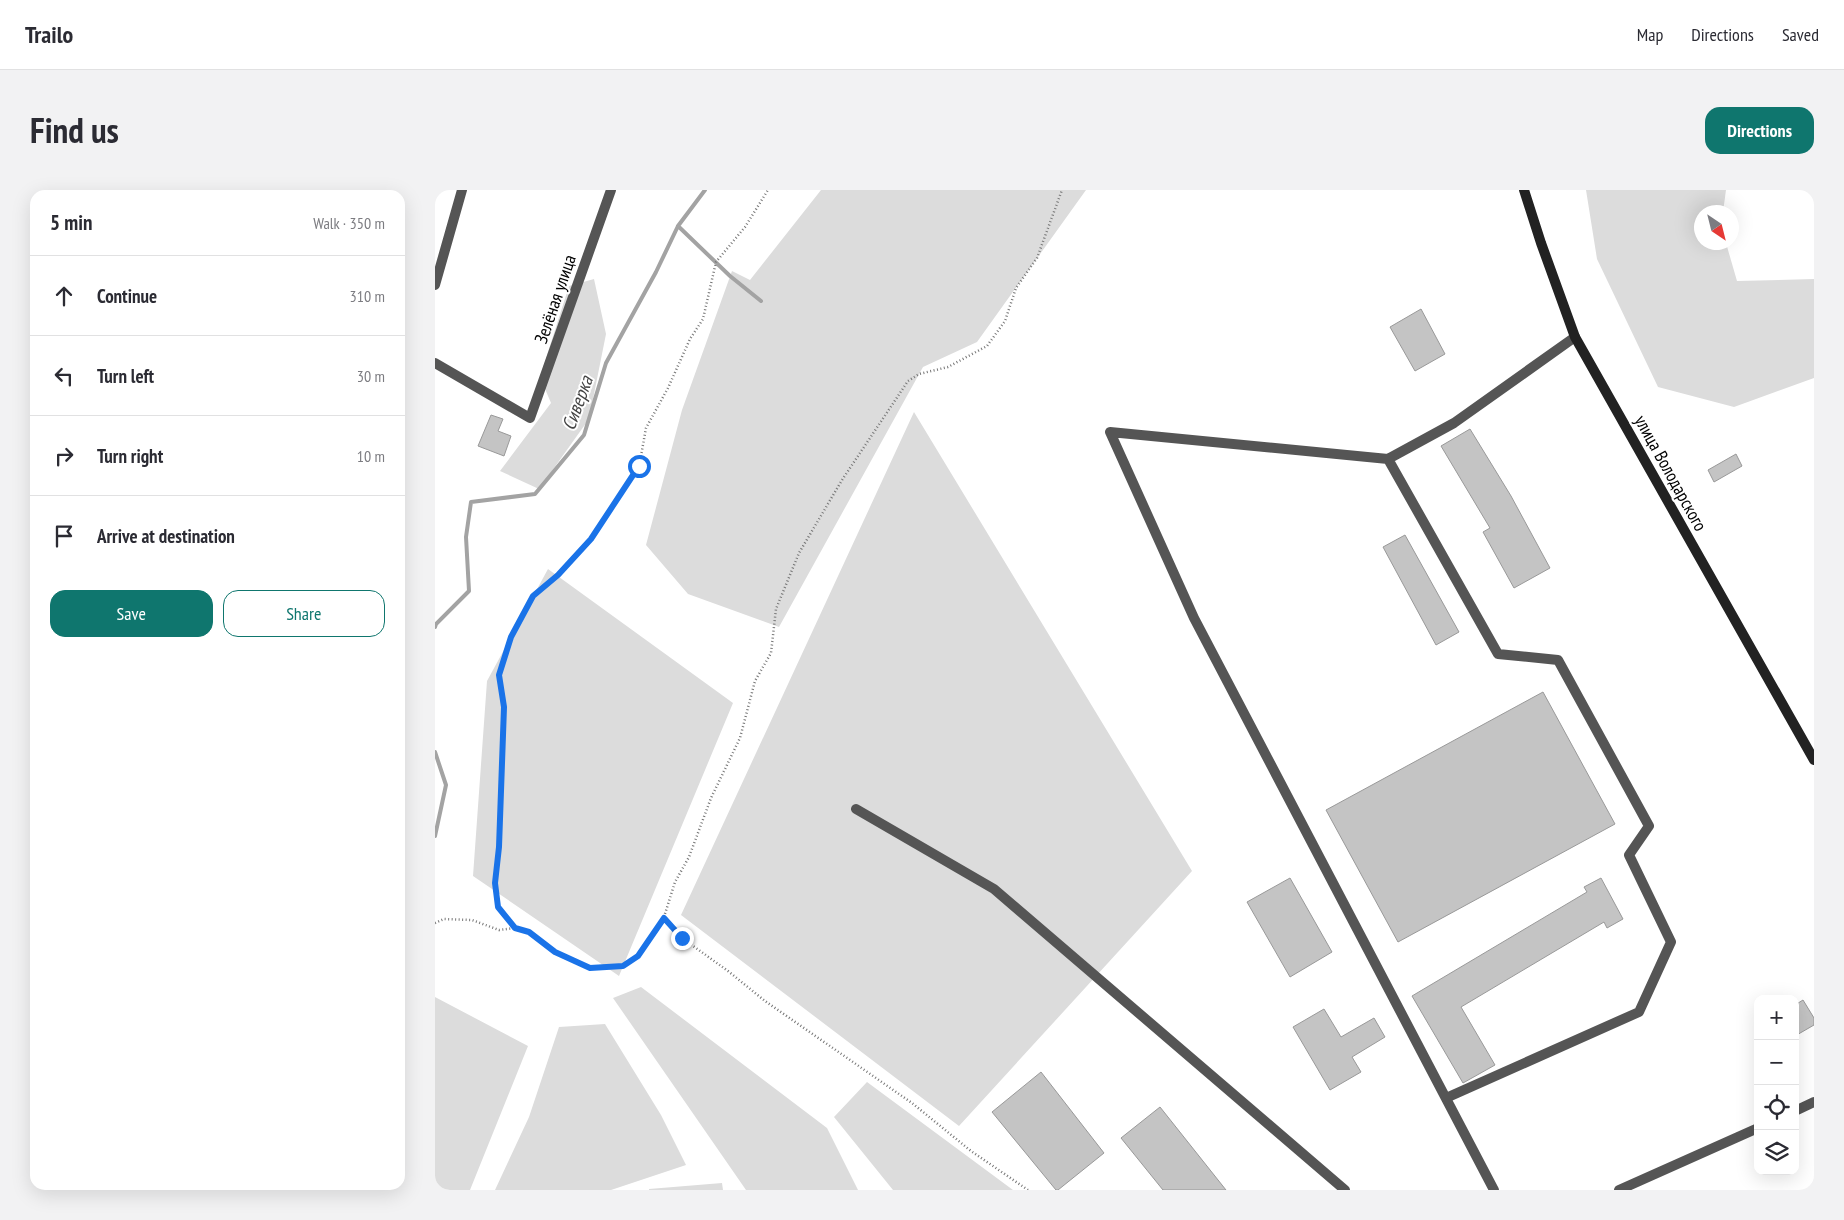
<!DOCTYPE html>
<html lang="en">
<head>
<meta charset="utf-8">
<style>
  :root { --surface:#fff; --page:#f2f2f3; --text:#2b2b33; --muted:#7c7c81; --line:#e1e1e2; --accent:#0f766e }
  body { margin:0; font-family:"PT Sans Narrow",sans-serif; background:var(--page); color:var(--text) }
  .controls { position:absolute; right:15px; bottom:15px; display:grid; overflow:hidden; border-radius:10px; box-shadow:0 5px 20px #0002 }
  .controls button { width:45px; height:45px; display:grid; place-items:center; padding:0; border:0; border-bottom:1px solid var(--line); background:var(--surface); color:var(--text); font:25px sans-serif }
  .compass { position:absolute; left:1259px; top:15px; width:45px; height:45px; border-radius:50%; background:var(--surface); box-shadow:0 5px 20px #0002; rotate:145deg }
  .stop { position:absolute; width:15px; height:15px; margin:-11px; border:4px solid #1a73e8; border-radius:50%; background:#fff }
  .stop.end { background:#1a73e8; border-color:#fff; box-shadow:0 1px 5px #0008 }
  .list { margin:0; padding:0; list-style:none }
  h2 { display:flex; justify-content:space-between; align-items:center; height:65px; margin:0; padding:0 20px; font-size:21px }
  h2 small { font-size:16px; font-weight:400; color:var(--muted) }
  .list li { display:grid; grid-template-columns:32px 1fr auto; gap:15px; align-items:center; box-sizing:border-box; height:80px; padding:0 20px; border-top:1px solid var(--line) }
  .list b { display:block; font-size:19px; white-space:nowrap }
  .list em { font-size:16px; font-style:normal; color:var(--muted) }
  .actions { display:flex; gap:10px; padding:15px 20px }
  .actions a { flex:1; padding:11px 0; border:1px solid var(--accent); border-radius:15px; text-align:center; font-size:18px; color:var(--accent) }
  .actions .main { background:var(--accent); color:#fff }
  .icon { flex:none; width:28px; height:28px; fill:none; stroke:currentColor; stroke-width:2; stroke-linecap:round; stroke-linejoin:round }
  .map { position:relative; flex:none; width:1379px; height:1000px; overflow:hidden; border-radius:15px }
  header { display:flex; align-items:center; gap:30px; box-sizing:border-box; height:70px; padding:0 25px; background:var(--surface); border-bottom:1px solid var(--line) }
  header strong { font-size:24px }
  nav { display:flex; gap:28px; margin-inline-start:auto; font-size:18px }
  .intro { display:flex; align-items:center; justify-content:space-between; box-sizing:border-box; height:120px; padding:0 30px }
  h1 { margin:0; font-size:35px }
  .button { padding:12px 22px; border-radius:15px; background:var(--accent); color:#fff; font-size:18px; font-weight:700 }
  main { display:flex; gap:30px; padding:0 30px }
  aside { flex:1; background:var(--surface); border-radius:15px; box-shadow:0 5px 20px #0002 }
  .map>svg:first-child { display:block }
  .green { fill:#dcdcdc }
  .lines { fill:none; stroke-linecap:round; stroke-linejoin:round }
  .stream { stroke:#a3a3a3; stroke-width:4 }
  .building { fill:#c4c4c4; stroke:#999 }
  .path { stroke:#777; stroke-width:2.5; stroke-dasharray:1 2.5; stroke-linecap:butt }
  .street { stroke:#555; stroke-width:10 }
  .secondary { stroke:#222; stroke-width:10 }
  .route { stroke:#1a73e8; stroke-width:6 }
  .labels { text-anchor:middle; dominant-baseline:central; stroke-width:4; stroke-linejoin:round; paint-order:stroke }
  .street-label { font-size:18px; fill:#000; stroke:#fff }
  .water-label { font-size:19px; font-style:italic; fill:#444; stroke:#fff }
</style>
</head>
<body>
<header>
<strong>Trailo</strong>
<nav><a>Map</a><a>Directions</a><a>Saved</a></nav>
</header>
<div class="intro"><h1>Find us</h1><a class="button">Directions</a></div>
<main>
<aside>
<h2>5 min<small>Walk · 350 m</small></h2>
<ul class="list">
<li><svg class="icon" aria-label="ahead" viewBox="0 0 24 24"><path d="M12 20V5M6 11l6-6 6 6"/></svg><div><b>Continue</b></div><em>310 m</em></li>
<li><svg class="icon" aria-label="left" viewBox="0 0 24 24"><path d="M17 20v-9H6M10 6l-5 5 5 5"/></svg><div><b>Turn left</b></div><em>30 m</em></li>
<li><svg class="icon" aria-label="right" viewBox="0 0 24 24"><path d="M7 20v-9h11M14 6l5 5-5 5"/></svg><div><b>Turn right</b></div><em>10 m</em></li>
<li><svg class="icon" aria-label="arrive" viewBox="0 0 24 24"><path d="M6 21V4h12l-3 4 3 4H6"/></svg><div><b>Arrive at destination</b></div></li>
</ul>
<div class="actions"><a class="main">Save</a><a>Share</a></div>
</aside>
<div class="map">
<svg width="1379" height="1000" viewBox="0 0 1379 1000">
  <rect width="100%" height="100%" fill="#fff"/>
  <!-- green -->
  <path class="green" d="M 386,0 L 651,0 L 542,152 L 488,177 L 344,437 L 253,404 L 211,355 L 247,220 L 297,81 L 315,90 Z
    M 1151,0 L 1291,0 L 1288,22 L 1266,22 L 1266,52 L 1291,53 L 1302,91 L 1379,89 L 1379,188 L 1299,217 L 1223,197 L 1162,69 Z
    M 159,89 L 171,144 L 154,229 L 104,299 L 65,281 L 116,213 L 105,187 L 134,96 Z
    M 479,222 L 757,681 L 524,936 L 246,725 Z
    M 113,379 L 298,513 L 184,786 L 38,686 L 52,491 Z
    M 206,797 L 392,938 L 423,1000 L 311,1000 L 178,808 Z
    M 0,807 L 93,856 L 35,1000 L 0,1000 Z
    M 170,834 L 226,925 L 251,975 L 176,1000 L 60,1000 L 94,927 L 124,837 Z
    M 432,892 L 578,1000 L 458,1000 L 399,927 Z
    M 287,993 L 288,1000 L 214,1000 L 214,999 Z"/>
  <g class="lines">
    <!-- stream -->
    <path class="stream" d="M 243,36 L 295,86 L 326,111
      M 0,437 L 1,434 L 34,401 L 31,347 L 36,312 L 100,304 L 149,245 L 171,173 L 221,82 L 243,36 L 270,0
      M 0,562 L 11,595 L 0,646"/>
  </g>
  <!-- building -->
  <path class="building" d="M 986,119 L 1010,164 L 980,181 L 955,137 Z
    M 56,225 L 68,229 L 63,241 L 76,246 L 69,266 L 43,256 Z
    M 1035,239 L 1076,306 L 1115,378 L 1079,398 L 1048,342 L 1055,338 L 1006,256 Z
    M 1301,264 L 1307,276 L 1279,292 L 1273,280 Z
    M 970,345 L 1024,442 L 1001,455 L 948,357 Z
    M 1108,502 L 1180,634 L 963,752 L 891,620 Z
    M 855,688 L 897,762 L 855,787 L 812,712 Z
    M 1166,688 L 1188,729 L 1172,738 L 1169,732 L 1026,817 L 1060,875 L 1028,893 L 977,806 L 1152,702 L 1149,697 Z
    M 1368,810 L 1379,828 L 1379,835 L 1360,846 L 1360,815 Z
    M 889,819 L 906,847 L 939,828 L 950,847 L 917,867 L 926,882 L 895,900 L 858,837 Z
    M 606,882 L 669,963 L 623,1000 L 621,1000 L 557,922 Z
    M 725,917 L 791,1000 L 728,1000 L 686,948 Z"/>
  <g class="lines">
    <!-- path -->
    <path class="path" d="M 229,727 L 247,748 L 293,781 L 330,811 L 477,913 L 536,961 L 593,1000
      M 0,733 L 9,729 L 37,730 L 64,740 L 80,738 L 94,743 L 120,762 L 155,778 L 188,776 L 203,766 L 229,727 L 240,692 L 254,667 L 276,608 L 305,548 L 320,491 L 336,463 L 341,419 L 364,363 L 407,290 L 473,191 L 484,184 L 513,177 L 552,156 L 570,131 L 581,98 L 602,68 L 627,0
      M 80,738 L 63,717 L 60,693 L 64,657 L 69,517 L 64,485 L 76,447 L 98,406 L 123,385 L 155,349 L 204,277 L 211,238 L 233,198 L 255,149 L 268,129 L 281,72 L 310,37 L 333,0"/>
    <!-- street -->
    <path class="street" d="M 0,95 L 27,0
      M 0,173 L 95,228 L 176,0
      M 953,269 L 1063,464 L 1123,470 L 1214,636 L 1194,665 L 1236,752 L 1204,822 L 1011,908
      M 421,619 L 559,699 L 910,1000
      M 1360,921 L 1379,912
      M 1059,1000 L 759,428 L 675,242 L 953,269 L 1019,233 L 1140,147
      M 1184,1000 L 1323,938"/>
    <!-- secondary -->
    <path class="secondary" d="M 1089,0 L 1106,53 L 1140,147 L 1379,570"/>
  </g>
  <g class="lines">
    <!-- route -->
    <path class="route" d="M 204,276 L 156,349 L 123,385 L 98,406 L 76,447 L 64,485 L 69,517 L 64,657 L 60,693 L 63,717 L 80,738 L 94,742 L 120,762 L 155,778 L 188,776 L 203,766 L 229,728 L 247,748"/>
  </g>
  <g class="labels">
    <!-- street labels -->
    <g class="street-label">
      <text transform="translate(120 109) rotate(-71)">Зелёная улица</text>
      <text transform="translate(1236 283) rotate(61)">улица Володарского</text>
    </g>
    <!-- water labels -->
    <g class="water-label">
      <text transform="translate(142 213) rotate(-70)">Сиверка</text>
    </g>
  </g>
</svg>
<div class="controls">
<button>+</button>
<button>−</button>
<button><svg class="icon" aria-label="locate" viewBox="0 0 24 24"><circle cx="12" cy="12" r="6"/><path d="M12 2v4M12 18v4M2 12h4M18 12h4"/></svg></button>
<button><svg class="icon" aria-label="layers" viewBox="0 0 24 24"><path d="M12 4l9 5-9 5-9-5zM3 14l9 5 9-5"/></svg></button>
</div>
<svg class="compass" viewBox="-18 -18 36 36"><path d="M0-13l5 13h-10z" fill="#e53935"/><path d="M0 13l5-13h-10z" fill="#7c7c81"/></svg>
<div class="stop" style="left:204px;top:276px"></div>
<div class="stop end" style="left:247px;top:748px"></div>
</div>
</main>
</body>
</html>
